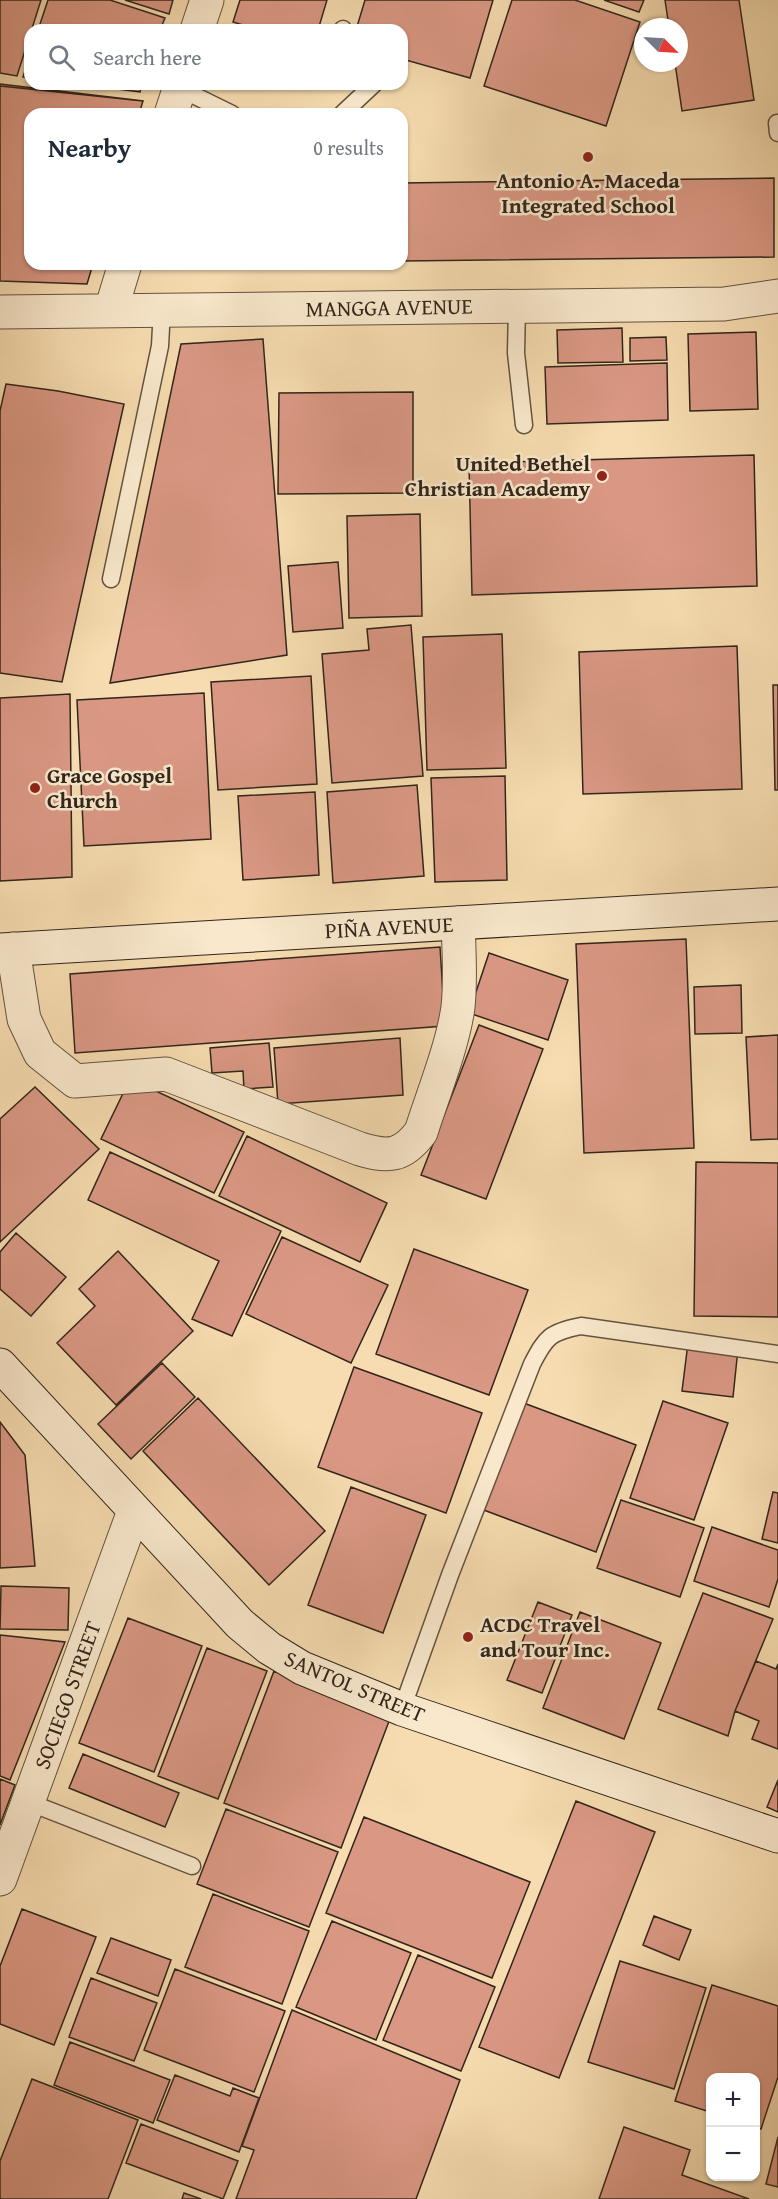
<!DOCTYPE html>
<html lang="en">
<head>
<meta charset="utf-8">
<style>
  :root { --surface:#fff; --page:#f2f2f3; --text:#1f2937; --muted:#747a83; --line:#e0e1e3 }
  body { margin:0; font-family:"Gentium Book Plus",serif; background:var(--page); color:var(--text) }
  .controls { position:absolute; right:18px; bottom:18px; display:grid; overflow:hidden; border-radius:12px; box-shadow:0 2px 4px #0004 }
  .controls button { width:54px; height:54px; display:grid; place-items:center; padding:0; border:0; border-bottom:2px solid var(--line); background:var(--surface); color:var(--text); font:30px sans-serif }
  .compass { position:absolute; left:634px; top:18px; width:54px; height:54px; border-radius:50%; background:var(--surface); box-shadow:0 2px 4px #0004; rotate:114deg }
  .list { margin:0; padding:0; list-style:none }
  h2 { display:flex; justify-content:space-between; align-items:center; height:78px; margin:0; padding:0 24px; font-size:26px }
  h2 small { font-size:20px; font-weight:400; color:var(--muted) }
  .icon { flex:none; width:33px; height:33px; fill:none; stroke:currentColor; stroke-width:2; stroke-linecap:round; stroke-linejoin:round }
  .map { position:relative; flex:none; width:778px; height:2199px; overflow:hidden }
  .search { position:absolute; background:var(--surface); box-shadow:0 2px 4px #0004; left:24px; top:24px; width:384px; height:66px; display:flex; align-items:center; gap:15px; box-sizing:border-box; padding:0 21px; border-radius:18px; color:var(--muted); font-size:22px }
  .panel { position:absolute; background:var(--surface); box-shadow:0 2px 4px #0004; left:24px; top:108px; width:384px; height:162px; border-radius:18px }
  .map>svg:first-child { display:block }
  .building { fill:#da9884; stroke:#32251b; stroke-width:1.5 }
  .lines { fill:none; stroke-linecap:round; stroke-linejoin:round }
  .lane-casing { stroke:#635340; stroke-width:19 }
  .street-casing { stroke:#635340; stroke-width:35 }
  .secondary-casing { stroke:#32251b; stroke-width:35 }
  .lane { stroke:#f9e8cc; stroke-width:16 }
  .street { stroke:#f9e8cc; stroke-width:33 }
  .secondary { stroke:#f9e8cc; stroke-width:33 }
  .poi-dot { fill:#8f2418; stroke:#f9e8cc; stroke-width:2 }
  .labels { text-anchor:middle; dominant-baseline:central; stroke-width:5; stroke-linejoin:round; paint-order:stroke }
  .poi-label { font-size:22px; font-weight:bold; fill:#32251b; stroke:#f9e8cc; text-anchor:start }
  .street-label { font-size:22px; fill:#32251b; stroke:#f9e8cc }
</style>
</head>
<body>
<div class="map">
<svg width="778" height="2199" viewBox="0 0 778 2199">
  <rect width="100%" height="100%" fill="#f6dcb0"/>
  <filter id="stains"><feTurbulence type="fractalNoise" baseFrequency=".00333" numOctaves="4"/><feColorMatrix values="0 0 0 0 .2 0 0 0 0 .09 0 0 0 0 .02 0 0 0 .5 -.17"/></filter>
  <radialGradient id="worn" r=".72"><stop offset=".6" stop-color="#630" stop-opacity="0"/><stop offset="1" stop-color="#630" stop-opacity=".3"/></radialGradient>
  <!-- building -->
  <path class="building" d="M 0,0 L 41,0 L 17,76 L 0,73 Z
    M 48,0 L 110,0 L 165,18 L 160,30 L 38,30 Z
    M 125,0 L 173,0 L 169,14 Z
    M 240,0 L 327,0 L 318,30 L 259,30 L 233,22 Z
    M 365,0 L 493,0 L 470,78 L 402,59 L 402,30 L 356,30 Z
    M 512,0 L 575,0 L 640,22 L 606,126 L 484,86 Z
    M 604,0 L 644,0 L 639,12 Z
    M 665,0 L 739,0 L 754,100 L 682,111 L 675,63 L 679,63 L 679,27 L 669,27 Z
    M 30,56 L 30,78 L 23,77 Z
    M 0,84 L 143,101 L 139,114 L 30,114 L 30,264 L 93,264 L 87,284 L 0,281 Z
    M 78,84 L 142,84 L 140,92 Z
    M 0,86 L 143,101 L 139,114 L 30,114 L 30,264 L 93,264 L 87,284 L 0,281 Z
    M 774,178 L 774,257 L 402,261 L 402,183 Z
    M 622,328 L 623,362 L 558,363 L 557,330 Z
    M 756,332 L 758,409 L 690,411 L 688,334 Z
    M 666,337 L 667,360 L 630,361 L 630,338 Z
    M 263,339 L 287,655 L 110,683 L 181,344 Z
    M 667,363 L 668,420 L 547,424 L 545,367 Z
    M 6,384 L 58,391 L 124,404 L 62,682 L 0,673 L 0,411 Z
    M 413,392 L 413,493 L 278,494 L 279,393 Z
    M 754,455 L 757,586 L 472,595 L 469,463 Z
    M 420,514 L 422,616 L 349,618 L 347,516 Z
    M 338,562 L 343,628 L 293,632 L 288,566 Z
    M 411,625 L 423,776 L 332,783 L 322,654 L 369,650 L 367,629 Z
    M 502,634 L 506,768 L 427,770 L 423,637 Z
    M 737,646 L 742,789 L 583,794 L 579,652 Z
    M 311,676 L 317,784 L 218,790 L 211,682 Z
    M 773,685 L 778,685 L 778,790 L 775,790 Z
    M 204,693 L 211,839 L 84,846 L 77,700 Z
    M 70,694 L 72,877 L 0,881 L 0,698 Z
    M 505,776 L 507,880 L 435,882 L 431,778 Z
    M 417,785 L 424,876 L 333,883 L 327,792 Z
    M 315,792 L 319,875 L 243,880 L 238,796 Z
    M 686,939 L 694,1148 L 584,1153 L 576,944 Z
    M 440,947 L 445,1026 L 75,1053 L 70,974 Z
    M 489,953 L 568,980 L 548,1040 L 469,1013 Z
    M 741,985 L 742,1033 L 695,1034 L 694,987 Z
    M 479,1025 L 543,1049 L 486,1199 L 421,1175 Z
    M 778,1035 L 778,1139 L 751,1140 L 746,1037 Z
    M 400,1038 L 403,1095 L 278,1104 L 274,1048 Z
    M 269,1043 L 273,1087 L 244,1089 L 243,1071 L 212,1073 L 210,1048 Z
    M 130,1079 L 244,1132 L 214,1193 L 101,1139 Z
    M 35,1087 L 99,1149 L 0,1242 L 0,1119 Z
    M 247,1136 L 387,1203 L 360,1262 L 219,1196 Z
    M 110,1152 L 281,1231 L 232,1336 L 192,1319 L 219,1261 L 88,1200 Z
    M 696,1162 L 778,1163 L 778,1317 L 694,1316 Z
    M 16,1233 L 66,1277 L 31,1316 L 0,1289 L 0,1252 Z
    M 282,1237 L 388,1285 L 351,1363 L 246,1314 Z
    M 414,1249 L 528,1290 L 489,1395 L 376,1354 Z
    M 118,1251 L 193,1331 L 116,1405 L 57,1343 L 95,1306 L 79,1289 Z
    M 688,1343 L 738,1349 L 733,1397 L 682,1391 Z
    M 162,1363 L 195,1397 L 131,1459 L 98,1424 Z
    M 354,1367 L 482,1413 L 446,1513 L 318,1467 Z
    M 198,1398 L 325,1531 L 269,1585 L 143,1451 Z
    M 663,1401 L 728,1423 L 694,1520 L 630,1498 Z
    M 521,1402 L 636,1445 L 596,1552 L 481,1509 Z
    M 0,1422 L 25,1455 L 35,1566 L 0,1568 Z
    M 351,1487 L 426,1515 L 383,1633 L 308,1605 Z
    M 773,1492 L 778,1493 L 778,1543 L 762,1539 Z
    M 621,1500 L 704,1528 L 680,1597 L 597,1568 Z
    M 712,1527 L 778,1550 L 778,1579 L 769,1607 L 694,1581 Z
    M 1,1586 L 69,1588 L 68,1630 L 0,1629 Z
    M 703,1593 L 773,1619 L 735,1711 L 728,1736 L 658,1709 Z
    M 538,1602 L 572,1615 L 542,1693 L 507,1680 Z
    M 580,1612 L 661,1643 L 624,1739 L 543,1708 Z
    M 128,1618 L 202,1646 L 154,1772 L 79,1743 Z
    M 0,1635 L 65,1642 L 10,1780 L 0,1776 Z
    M 207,1648 L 267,1671 L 218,1799 L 158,1776 Z
    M 756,1661 L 776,1669 L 778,1664 L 778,1749 L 752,1739 L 759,1721 L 735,1711 Z
    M 274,1671 L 391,1716 L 341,1848 L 224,1803 Z
    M 83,1754 L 179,1793 L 165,1827 L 69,1788 Z
    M 0,1779 L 15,1785 L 0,1825 Z
    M 778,1780 L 778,1812 L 767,1807 Z
    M 576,1801 L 655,1832 L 559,2078 L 479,2047 Z
    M 226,1809 L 338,1852 L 309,1927 L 197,1884 Z
    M 364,1817 L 530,1882 L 492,1978 L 326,1913 Z
    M 213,1894 L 309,1931 L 282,2004 L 185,1967 Z
    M 22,1909 L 96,1937 L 54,2045 L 0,2024 L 0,1966 Z
    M 654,1916 L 691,1930 L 679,1960 L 643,1945 Z
    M 332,1921 L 411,1953 L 376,2040 L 296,2007 Z
    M 111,1938 L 171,1960 L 158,1996 L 97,1973 Z
    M 418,1955 L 495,1987 L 461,2071 L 383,2040 Z
    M 620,1961 L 706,1988 L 674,2089 L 588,2062 Z
    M 175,1969 L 285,2011 L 254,2092 L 144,2050 Z
    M 91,1978 L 157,2003 L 134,2061 L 69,2037 Z
    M 712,1985 L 778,2006 L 778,2077 L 761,2129 L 756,2127 L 756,2078 L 710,2078 L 710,2112 L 675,2101 Z
    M 292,2010 L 460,2080 L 416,2199 L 236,2199 L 254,2150 L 242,2146 Z
    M 70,2042 L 170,2080 L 153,2123 L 54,2085 Z
    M 175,2075 L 230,2096 L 233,2088 L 259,2098 L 239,2152 L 157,2120 Z
    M 32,2079 L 138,2120 L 108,2199 L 0,2199 L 0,2161 Z
    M 141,2124 L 238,2161 L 223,2199 L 126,2163 Z
    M 624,2127 L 690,2150 L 682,2175 L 749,2199 L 599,2199 Z
    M 778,2137 L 778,2187 L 766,2184 Z
    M 184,2193 L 201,2199 L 182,2199 Z"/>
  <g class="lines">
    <!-- lane casing -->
    <g class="lane-casing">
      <path id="lane" d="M 342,30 L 343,29
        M 179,88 L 232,114
        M 342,114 L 374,84
        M 777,123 L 778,133
        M 517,306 L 516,353 L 524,425
        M 111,579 L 160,346 L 162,309
        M 402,1709 L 450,1575 L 532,1364 C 546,1337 550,1332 581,1326 L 778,1354
        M 28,1802 L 192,1866"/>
    </g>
    <!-- street casing -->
    <g class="street-casing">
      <path id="street" d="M 197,30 L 207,0
        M 171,114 L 181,84
        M 111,310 L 125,264
        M 0,312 L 724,304 L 778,296
        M 13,949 L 24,1019 L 40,1053 L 75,1081 L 166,1074 L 360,1149 C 389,1158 403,1156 421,1132 C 433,1094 453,1045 458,1007 C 461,979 459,951 458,923
        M 0,1879 L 134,1511"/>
    </g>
    <!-- secondary casing -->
    <g class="secondary-casing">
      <path id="secondary" d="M 0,950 L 778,904
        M 0,1365 L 240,1624 L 269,1648 L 302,1668 L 402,1709 L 778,1836"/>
    </g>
    <!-- lane -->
    <use href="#lane" class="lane"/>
    <!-- street -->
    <use href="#street" class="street"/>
    <!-- secondary -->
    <use href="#secondary" class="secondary"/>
  </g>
  <!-- markers -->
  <g class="poi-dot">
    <circle cx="588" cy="157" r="6"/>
    <circle cx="602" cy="476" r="6"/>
    <circle cx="35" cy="788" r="6"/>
    <circle cx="468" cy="1637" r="6"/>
  </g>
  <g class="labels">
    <!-- poi labels -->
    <g class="poi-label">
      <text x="588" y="180" text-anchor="middle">Antonio A. Maceda<tspan x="588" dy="25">Integrated School</tspan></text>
      <text x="590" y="463" text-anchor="end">United Bethel<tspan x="590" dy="25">Christian Academy</tspan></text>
      <text x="47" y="775">Grace Gospel<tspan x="47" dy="25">Church</tspan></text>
      <text x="480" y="1624">ACDC Travel<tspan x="480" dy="25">and Tour Inc.</tspan></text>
    </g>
    <!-- street labels -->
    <g class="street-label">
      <text transform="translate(389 307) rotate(-1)">MANGGA AVENUE</text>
      <text transform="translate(389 927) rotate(-3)">PIÑA AVENUE</text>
      <text transform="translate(355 1686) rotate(23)">SANTOL STREET</text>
      <text transform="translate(67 1695) rotate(-70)">SOCIEGO STREET</text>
    </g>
  </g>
  <rect width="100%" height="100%" filter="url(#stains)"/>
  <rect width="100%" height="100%" fill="url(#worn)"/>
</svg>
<div class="controls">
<button>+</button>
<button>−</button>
</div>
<svg class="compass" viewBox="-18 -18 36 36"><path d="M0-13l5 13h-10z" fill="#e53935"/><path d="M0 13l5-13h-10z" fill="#747a83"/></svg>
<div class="search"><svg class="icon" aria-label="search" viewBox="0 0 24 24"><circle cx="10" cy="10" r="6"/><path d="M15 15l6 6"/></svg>Search here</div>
<section class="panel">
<h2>Nearby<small>0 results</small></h2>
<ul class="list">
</ul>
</section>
</div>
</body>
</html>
